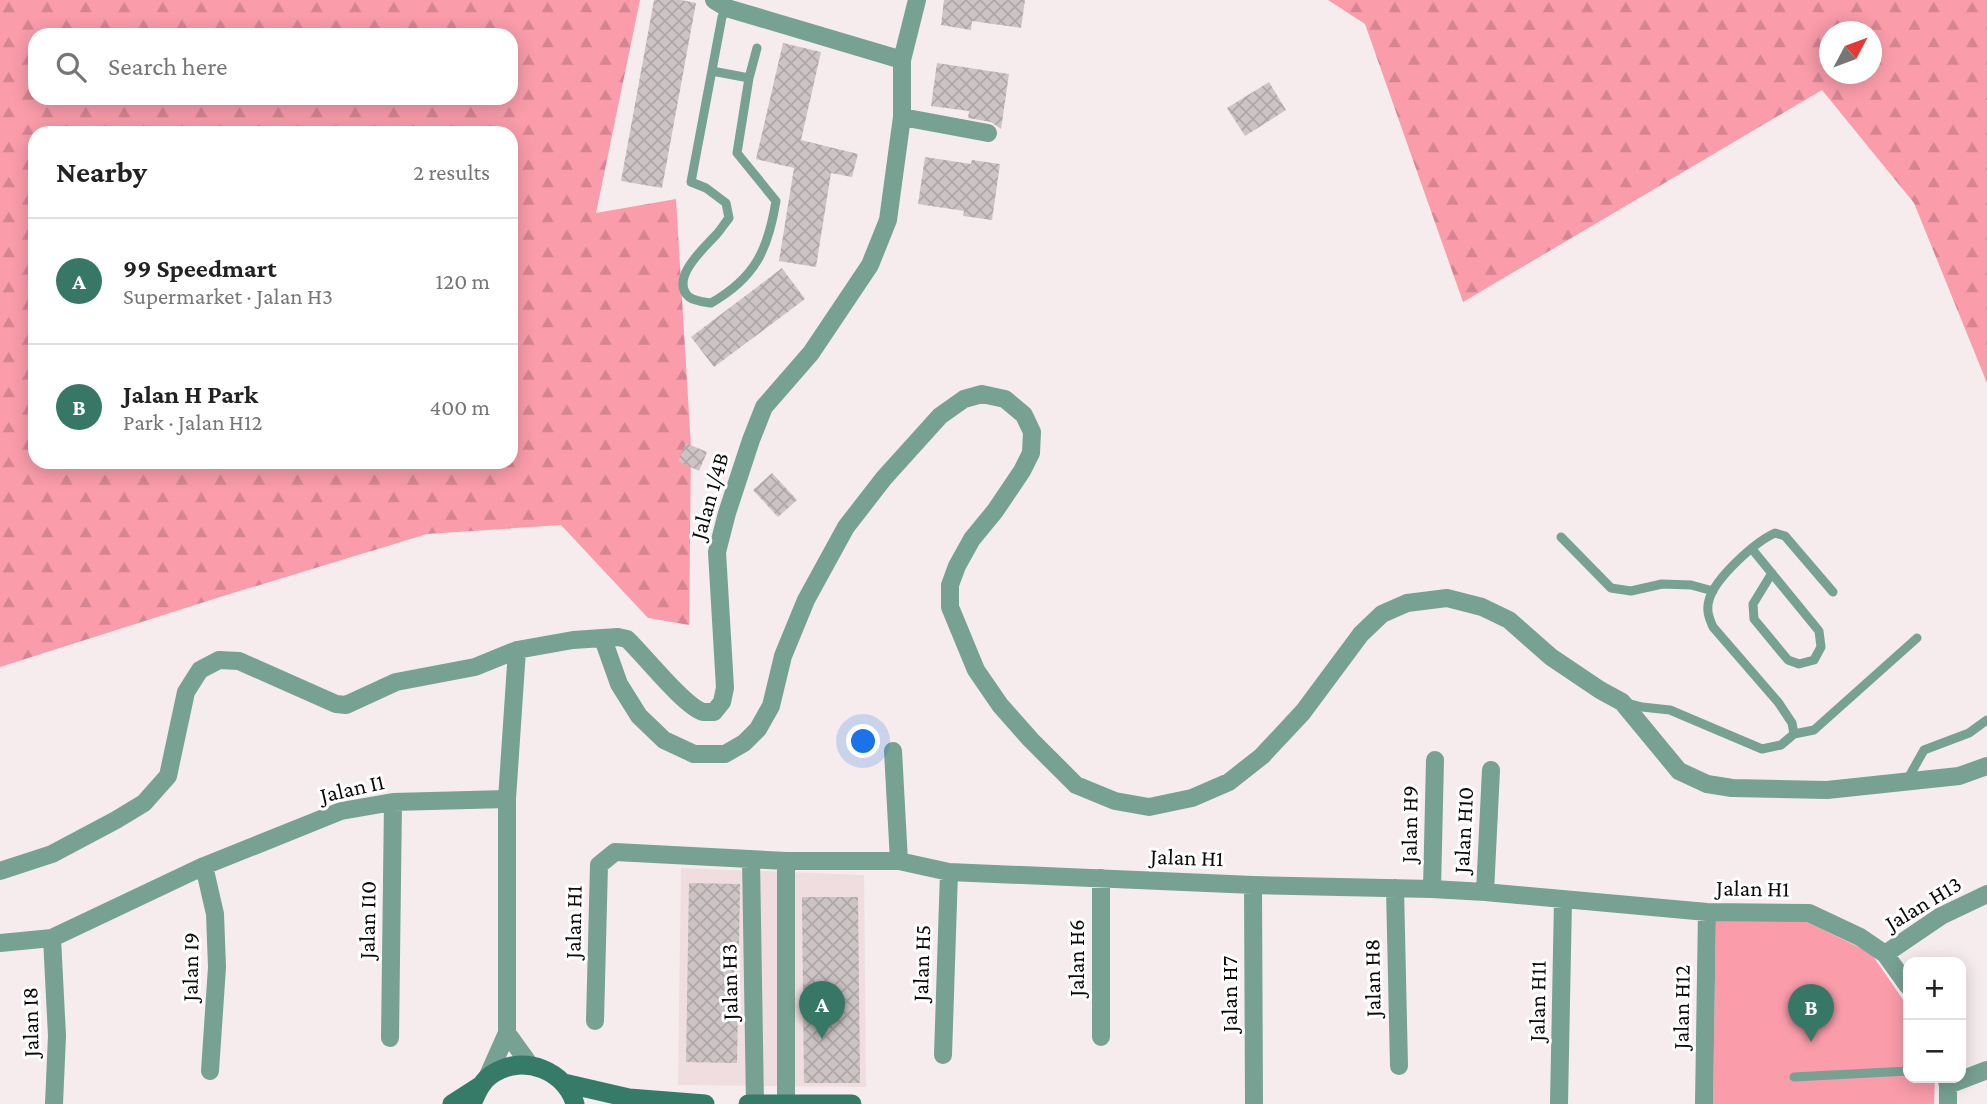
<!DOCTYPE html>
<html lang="en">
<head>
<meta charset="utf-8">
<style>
  :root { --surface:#fff; --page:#f6f6f6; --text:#222; --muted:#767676; --line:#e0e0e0; --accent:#377765 }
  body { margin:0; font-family:"Crimson Pro",serif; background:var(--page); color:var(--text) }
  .controls { position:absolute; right:21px; bottom:21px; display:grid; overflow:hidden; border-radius:14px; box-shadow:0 4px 18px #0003 }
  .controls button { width:63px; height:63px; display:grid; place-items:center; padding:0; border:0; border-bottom:2px solid var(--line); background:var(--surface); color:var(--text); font:35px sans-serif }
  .compass { position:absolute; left:1819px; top:21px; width:63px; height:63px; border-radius:50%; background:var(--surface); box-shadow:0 4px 18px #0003; rotate:49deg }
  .you { position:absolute; left:864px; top:742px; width:24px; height:24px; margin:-18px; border:5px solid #fff; border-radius:50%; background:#1a73e8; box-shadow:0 0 0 10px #1a73e833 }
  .badge { display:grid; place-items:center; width:46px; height:46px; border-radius:50%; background:var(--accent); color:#fff; font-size:23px; font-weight:700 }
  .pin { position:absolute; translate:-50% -58px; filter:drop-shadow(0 2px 4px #0008) }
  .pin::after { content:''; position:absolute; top:37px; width:24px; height:21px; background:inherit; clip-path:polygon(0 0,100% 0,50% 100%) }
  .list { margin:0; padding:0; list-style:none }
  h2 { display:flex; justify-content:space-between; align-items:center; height:91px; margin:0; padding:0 28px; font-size:30px }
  h2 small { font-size:23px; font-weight:400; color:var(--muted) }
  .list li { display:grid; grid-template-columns:46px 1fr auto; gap:21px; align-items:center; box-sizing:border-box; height:126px; padding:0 28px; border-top:2px solid var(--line) }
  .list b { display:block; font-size:26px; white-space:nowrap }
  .list p { margin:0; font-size:23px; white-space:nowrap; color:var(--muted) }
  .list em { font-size:23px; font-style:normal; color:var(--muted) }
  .icon { flex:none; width:38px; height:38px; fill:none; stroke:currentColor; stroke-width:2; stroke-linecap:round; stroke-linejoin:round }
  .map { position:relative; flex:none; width:1987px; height:1104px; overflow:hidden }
  .search { position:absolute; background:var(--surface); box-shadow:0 4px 18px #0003; left:28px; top:28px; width:490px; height:77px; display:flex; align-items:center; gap:18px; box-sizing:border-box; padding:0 24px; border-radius:21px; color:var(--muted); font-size:26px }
  .panel { position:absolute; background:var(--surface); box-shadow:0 4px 18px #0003; left:28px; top:126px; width:490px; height:343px; border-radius:21px }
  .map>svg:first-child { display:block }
  .built { fill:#efdddf }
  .forest { fill:url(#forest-firs); fill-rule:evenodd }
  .green { fill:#fa9caa }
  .building { fill:url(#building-cross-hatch) }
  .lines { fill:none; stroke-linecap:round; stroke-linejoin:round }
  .service { stroke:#76a193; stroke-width:9 }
  .minor { stroke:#76a193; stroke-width:18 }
  .secondary { stroke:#357b68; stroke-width:19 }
  .labels { text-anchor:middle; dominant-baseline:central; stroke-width:6; stroke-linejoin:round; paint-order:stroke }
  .street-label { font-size:23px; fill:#0d0a0b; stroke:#fff }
</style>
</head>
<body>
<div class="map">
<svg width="1987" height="1104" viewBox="0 0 1987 1104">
  <defs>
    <pattern id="forest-firs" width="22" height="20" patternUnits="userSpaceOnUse" patternTransform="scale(1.75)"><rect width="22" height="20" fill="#fa9caa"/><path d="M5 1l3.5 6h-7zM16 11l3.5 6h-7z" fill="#d58591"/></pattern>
    <pattern id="building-cross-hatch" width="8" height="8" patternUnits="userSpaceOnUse" patternTransform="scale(1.75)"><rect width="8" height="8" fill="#ccc3c4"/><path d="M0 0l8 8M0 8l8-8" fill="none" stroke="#aea6a7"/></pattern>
  </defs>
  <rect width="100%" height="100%" fill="#f6eced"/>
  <!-- built -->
  <path class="built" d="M 681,868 L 864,875 L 866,1087 L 678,1085 Z"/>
  <!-- forest -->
  <path class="forest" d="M 0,0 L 640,0 L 596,213 L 676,199 L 691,448 L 689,625 L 648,618 L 561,525 L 427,534 L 220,597 L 0,667 ZM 35,35 L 511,35 L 511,98 L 35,98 ZM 35,133 L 511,133 L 511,462 L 35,462 Z
    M 1328,0 L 1987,0 L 1987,383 L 1914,203 L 1822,90 L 1463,302 L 1365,24 ZM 1829,32 L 1871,32 L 1871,74 L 1829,74 Z"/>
  <!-- green -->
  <path class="green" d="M 1716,916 L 1805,921 L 1871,953 L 1908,1007 L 1908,1078 L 1935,1078 L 1934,1104 L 1713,1104 Z"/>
  <!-- building -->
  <path class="building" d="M 654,0 L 681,0 L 696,3 L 662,188 L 621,181 Z
    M 944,0 L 1025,0 L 1021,28 L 972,21 L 971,30 L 941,25 Z
    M 783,43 L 821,52 L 801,140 L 858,154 L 852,177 L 831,173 L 816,267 L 779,261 L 794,168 L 756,159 Z
    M 937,63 L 1009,74 L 1001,129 L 991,122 L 968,118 L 969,111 L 931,106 Z
    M 1269,82 L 1286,110 L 1245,136 L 1227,108 Z
    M 925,157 L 971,164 L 972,160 L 1000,164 L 992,220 L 963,216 L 964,211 L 918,204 Z
    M 782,268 L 805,299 L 714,367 L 691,337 Z
    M 686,443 L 707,452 L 699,471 L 678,461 Z
    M 772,473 L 797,500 L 778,517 L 753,490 Z
    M 689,883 L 740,884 L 737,1063 L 686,1062 Z
    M 802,897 L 858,897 L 860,1083 L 804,1083 Z"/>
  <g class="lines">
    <!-- service -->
    <path class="service" d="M 727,8 L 722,17 L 691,182 L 706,188 L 726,203 L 729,218 C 724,224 720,231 715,236 C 704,248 669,279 689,297 C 694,301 704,302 711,303 C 755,278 768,250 776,201 L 737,153 L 749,78 L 757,48
      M 712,71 L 749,78
      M 1561,537 L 1611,588 L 1631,591 L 1662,584 L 1691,585 L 1713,591
      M 1752,549 L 1819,631 L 1821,647 L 1814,660 L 1799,664 L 1788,660 L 1754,619 L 1753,604 L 1772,573
      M 1627,703 L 1642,707 L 1670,710 L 1762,749 L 1781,745 L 1794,734 L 1792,723 L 1778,702 L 1713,627 C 1709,618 1706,610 1709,600 C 1715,578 1755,542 1775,533 L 1785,536 L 1833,592
      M 1794,734 L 1814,730 L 1917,638
      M 1906,782 L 1924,750 L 1969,733 L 1987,720
      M 1794,1077 L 1908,1071"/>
    <!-- minor -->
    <path class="minor" d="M 714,0 L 727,8 L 902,60
      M 902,117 L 988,133
      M 603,639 L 619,684 L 639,716 L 664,740 L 694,754 L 725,754 L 744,743 L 758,729 L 771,706 L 783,656 L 806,600 L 846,527 L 884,478 L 940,416 L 964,399 L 982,394 L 1005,399 L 1024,415 L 1032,432 L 1031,453 L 1022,471 L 995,511 L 972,539 L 957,566 L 950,585 L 950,607 L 976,670 L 1000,705 L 1031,740 L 1076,785 L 1115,801 L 1149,807 L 1192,798 L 1229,782 L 1262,756 L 1303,712 L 1361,634 L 1382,614 L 1407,603 L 1447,598 L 1482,607 L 1509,620 L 1551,657 L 1600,690 L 1622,702 L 1679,771 L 1707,784 L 1732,788 L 1827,790 L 1959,776 L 1987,766
      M 893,751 L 899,861
      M 751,859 L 755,1104
      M 786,861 L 786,1104
      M 204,866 L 215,914 L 217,967 L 210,1071
      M 0,871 L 52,854 L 116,820 L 144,803 L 168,776 L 186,692 L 200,670 L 219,660 L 239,661 L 336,704 L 346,705 L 396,682 L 475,667 L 517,650 L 573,640 L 618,637 L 627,639 C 644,655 684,706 703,712 C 703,712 713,712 714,712 L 722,702 L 725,688 L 717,552 L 727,513 L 751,440 L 764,407 L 811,353 L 870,265 L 888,220 L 902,117 L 902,60 L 917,0
      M 1253,885 L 1254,1104
      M 1395,888 L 1399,1066
      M 1432,889 L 1435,760
      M 1485,892 L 1491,770
      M 52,938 L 57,1036 L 54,1104
      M 0,943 L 52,938 L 204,866 L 341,811 L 393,802 L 507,799
      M 1885,954 L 1941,916 L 1987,894
      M 595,1021 L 599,865 L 615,852 L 786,861 L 899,861 L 949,872 L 1253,885 L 1432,889 L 1485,892 L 1707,912 L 1809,913 L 1860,937 L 1885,954 L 1908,986
      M 507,1033 L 530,1065
      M 1101,1037 L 1101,878
      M 390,1038 L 393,802
      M 943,1055 L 949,872
      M 487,1078 L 507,1033 L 507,799 L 517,650
      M 1946,1078 L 1948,1085 L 1948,1104
      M 1948,1085 L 1987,1070
      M 1559,1104 L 1563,900
      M 1704,1104 L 1707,912"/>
    <!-- secondary -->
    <path class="secondary" d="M 564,1083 L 629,1098 L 705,1104
      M 452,1104 L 480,1086
      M 472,1104 C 477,1092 482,1080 494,1073 C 524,1054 566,1071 575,1104
      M 748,1104 L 852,1104"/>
  </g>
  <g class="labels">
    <!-- street labels -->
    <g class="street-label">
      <text transform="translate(709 496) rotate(-74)">Jalan 1/4B</text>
      <text transform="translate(352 788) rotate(-13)">Jalan I1</text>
      <text transform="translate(1409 824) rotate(-89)">Jalan H9</text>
      <text transform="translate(1463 830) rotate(-87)">Jalan H10</text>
      <text transform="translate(1187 857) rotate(2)">Jalan H1</text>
      <text transform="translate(1753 888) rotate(1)">Jalan H1</text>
      <text transform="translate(1923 903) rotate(-31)">Jalan H13</text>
      <text transform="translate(367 920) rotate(-89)">Jalan I10</text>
      <text transform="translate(573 922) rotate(-89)">Jalan H1</text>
      <text transform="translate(1076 958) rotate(-90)">Jalan H6</text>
      <text transform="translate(921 963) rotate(-88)">Jalan H5</text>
      <text transform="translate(190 967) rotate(-89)">Jalan I9</text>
      <text transform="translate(1372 978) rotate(-91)">Jalan H8</text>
      <text transform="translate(729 982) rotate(-91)">Jalan H3</text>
      <text transform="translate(1229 994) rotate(-90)">Jalan H7</text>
      <text transform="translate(1537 1001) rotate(-89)">Jalan H11</text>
      <text transform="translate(1681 1007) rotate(-89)">Jalan H12</text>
      <text transform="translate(30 1022) rotate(-91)">Jalan I8</text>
    </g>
  </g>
</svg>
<div class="controls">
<button>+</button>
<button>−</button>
</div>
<svg class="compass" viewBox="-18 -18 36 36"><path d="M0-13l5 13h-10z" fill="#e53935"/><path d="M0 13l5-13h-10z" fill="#767676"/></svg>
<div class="you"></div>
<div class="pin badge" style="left:822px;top:1039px">A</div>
<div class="pin badge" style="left:1811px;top:1042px">B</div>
<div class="search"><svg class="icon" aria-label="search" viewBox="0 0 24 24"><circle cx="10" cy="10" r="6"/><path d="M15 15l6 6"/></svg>Search here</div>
<section class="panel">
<h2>Nearby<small>2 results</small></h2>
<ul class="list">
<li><span class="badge">A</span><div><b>99 Speedmart</b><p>Supermarket · Jalan H3</p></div><em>120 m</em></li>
<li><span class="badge">B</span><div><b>Jalan H Park</b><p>Park · Jalan H12</p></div><em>400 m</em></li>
</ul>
</section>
</div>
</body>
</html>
